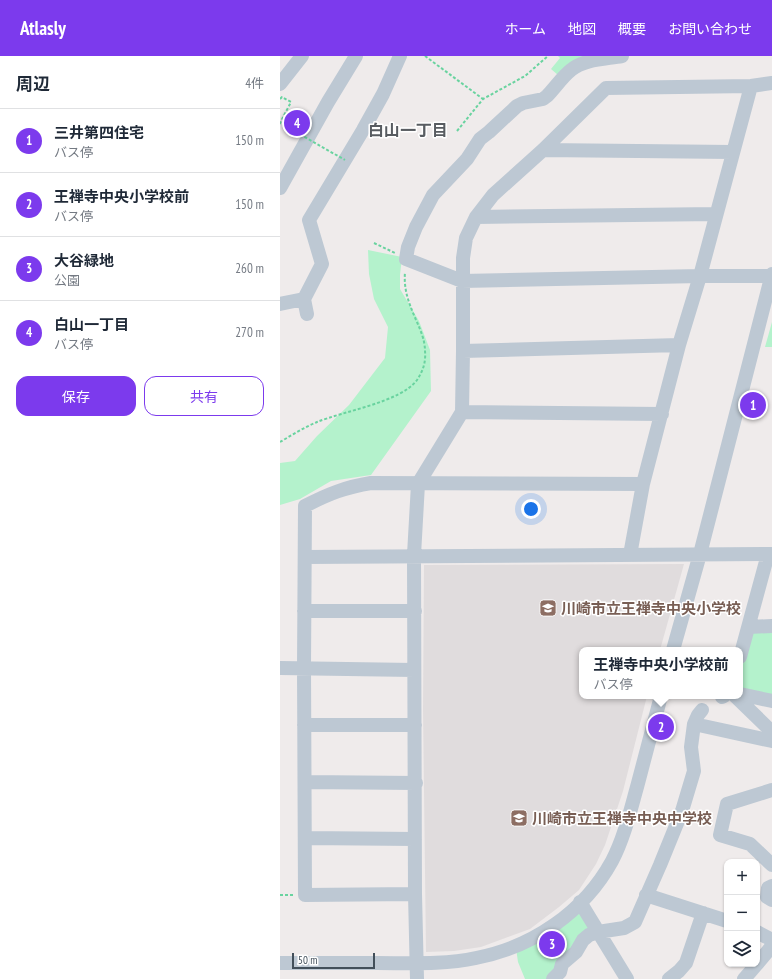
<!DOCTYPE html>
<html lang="ja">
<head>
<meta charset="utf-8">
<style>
  :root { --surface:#fff; --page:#f2f2f3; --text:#1f2937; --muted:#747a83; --line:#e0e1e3; --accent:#7c3aed }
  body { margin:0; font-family:"PT Sans Narrow","Noto Sans JP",sans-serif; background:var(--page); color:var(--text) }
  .controls { position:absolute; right:12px; bottom:12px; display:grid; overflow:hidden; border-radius:8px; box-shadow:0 1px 3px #0004 }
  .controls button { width:36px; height:36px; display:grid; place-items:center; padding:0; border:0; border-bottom:1px solid var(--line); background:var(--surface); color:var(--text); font:20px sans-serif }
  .scale { position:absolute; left:12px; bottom:10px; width:83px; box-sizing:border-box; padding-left:4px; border:2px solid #424f5a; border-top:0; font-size:11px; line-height:14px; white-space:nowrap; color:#424f5a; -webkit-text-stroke:3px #fff; paint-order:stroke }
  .you { position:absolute; left:251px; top:453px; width:14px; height:14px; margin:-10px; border:3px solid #fff; border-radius:50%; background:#1a73e8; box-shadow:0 0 0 6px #1a73e833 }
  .badge { display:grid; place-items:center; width:26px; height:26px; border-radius:50%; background:var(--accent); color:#fff; font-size:13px; font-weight:700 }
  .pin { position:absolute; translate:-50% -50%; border:2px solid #fff; box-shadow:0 1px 4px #0006 }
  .popup { position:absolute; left:299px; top:591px; width:164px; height:52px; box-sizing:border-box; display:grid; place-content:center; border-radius:8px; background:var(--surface); filter:drop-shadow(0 1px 3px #0005); font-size:13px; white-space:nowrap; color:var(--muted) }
  .popup b { font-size:15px; color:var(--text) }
  .popup::after { content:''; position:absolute; left:50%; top:100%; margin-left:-8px; border:8px solid transparent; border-top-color:var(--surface) }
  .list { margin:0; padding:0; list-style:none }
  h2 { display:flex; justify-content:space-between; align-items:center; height:52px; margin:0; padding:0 16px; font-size:17px }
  h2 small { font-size:13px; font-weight:400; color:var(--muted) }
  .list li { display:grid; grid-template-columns:26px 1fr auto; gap:12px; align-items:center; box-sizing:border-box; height:64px; padding:0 16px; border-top:1px solid var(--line) }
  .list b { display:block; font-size:15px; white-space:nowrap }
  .list p { margin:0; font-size:13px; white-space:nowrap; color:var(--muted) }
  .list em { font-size:13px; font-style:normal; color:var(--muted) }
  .actions { display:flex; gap:8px; padding:12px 16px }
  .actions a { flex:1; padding:9px 0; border:1px solid var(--accent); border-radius:12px; text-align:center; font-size:14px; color:var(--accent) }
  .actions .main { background:var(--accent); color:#fff }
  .icon { flex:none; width:22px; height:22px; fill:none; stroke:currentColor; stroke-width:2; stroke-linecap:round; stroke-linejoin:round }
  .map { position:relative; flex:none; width:492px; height:923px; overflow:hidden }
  header { display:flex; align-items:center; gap:24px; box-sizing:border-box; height:56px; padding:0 20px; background:var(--accent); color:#fff }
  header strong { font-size:19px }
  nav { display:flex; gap:22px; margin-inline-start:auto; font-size:14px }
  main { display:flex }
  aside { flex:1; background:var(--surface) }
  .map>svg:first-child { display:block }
  .education { fill:#e0dcdd }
  .green { fill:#b4f2cc }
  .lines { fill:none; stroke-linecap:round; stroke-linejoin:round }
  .path { stroke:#69d39f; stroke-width:2; stroke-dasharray:3 2; stroke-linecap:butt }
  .minor { stroke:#bdc8d3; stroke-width:14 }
  .path-bridge { stroke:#69d39f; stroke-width:2; stroke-dasharray:3 2; stroke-linecap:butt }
  .labels { text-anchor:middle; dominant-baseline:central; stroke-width:3; stroke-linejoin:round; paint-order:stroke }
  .education-label { font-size:15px; font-weight:bold; fill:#785e54; stroke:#fff; text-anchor:start }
  .neighbourhood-label { font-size:16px; font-weight:bold; fill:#585c61; stroke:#fff }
</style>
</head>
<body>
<header>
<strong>Atlasly</strong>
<nav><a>ホーム</a><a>地図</a><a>概要</a><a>お問い合わせ</a></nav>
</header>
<main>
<aside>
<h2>周辺<small>4件</small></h2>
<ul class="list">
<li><span class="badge">1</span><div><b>三井第四住宅</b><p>バス停</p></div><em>150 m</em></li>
<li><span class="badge">2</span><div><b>王禅寺中央小学校前</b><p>バス停</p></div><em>150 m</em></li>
<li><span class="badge">3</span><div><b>大谷緑地</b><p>公園</p></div><em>260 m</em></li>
<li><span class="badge">4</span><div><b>白山一丁目</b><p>バス停</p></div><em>270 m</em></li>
</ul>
<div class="actions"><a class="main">保存</a><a>共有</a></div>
</aside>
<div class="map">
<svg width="492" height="923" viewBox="0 0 492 923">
  <rect width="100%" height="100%" fill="#efebeb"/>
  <!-- education -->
  <path class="education" d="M 404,508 L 380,594 L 302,594 L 302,640 L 367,640 L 343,735 L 325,789 L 316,808 L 299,834 L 279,851 L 250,873 L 201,891 L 174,895 L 146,896 L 143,653 L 144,509 Z"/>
  <!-- green -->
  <path class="green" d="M 278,0 L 321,0 L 278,19 L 271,13 L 280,2 Z
    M 88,194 L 122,201 L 120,219 L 120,233 L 139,265 L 150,294 L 151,335 L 91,419 L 51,425 L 20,443 L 0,449 L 0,407 L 15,405 L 37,380 L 69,349 L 105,302 L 108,271 L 94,243 L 89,218 Z
    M 492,266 L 492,291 L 485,291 Z
    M 473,574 L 492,574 L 492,642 L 460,634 L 460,618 Z
    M 300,849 L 317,875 L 270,923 L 245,923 L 238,906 L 236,892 Z"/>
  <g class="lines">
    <!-- path -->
    <path class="path" d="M 145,0 L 203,43
      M 177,75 L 203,43 L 245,20 L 268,0
      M 94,187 L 115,197
      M 0,386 C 12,379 25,371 37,366 C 64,355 121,346 137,324 C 143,315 146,306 145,295 C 145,279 135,264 130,249 C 126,238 124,228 125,216
      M 0,839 L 13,839"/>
    <!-- minor -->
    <path class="minor" d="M 342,0 C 326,3 304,3 291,14 C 282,21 275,32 267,40 L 263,43 L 243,47 L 237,50 L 209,76 L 200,83 L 187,103 L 153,139 L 136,171 L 128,191 L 126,203 L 182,225 L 420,220 L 492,220
      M 0,28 L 22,0
      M 263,94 L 452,96
      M 0,132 L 48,46 L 76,0
      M 196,161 L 436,158
      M 0,248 L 24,243
      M 27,258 L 24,243 L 42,208 L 29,164 L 83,74 L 103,38 L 120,0
      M 183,295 L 399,289
      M 182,356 L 382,358
      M 350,499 L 363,428 L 399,289 L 420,220 L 471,30
      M 25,501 L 492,498
      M 24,555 L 135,555
      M 468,571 L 492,570
      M 393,594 L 420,498 L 492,218
      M 460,601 L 488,498
      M 0,612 L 134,614
      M 460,638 L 492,645
      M 455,640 L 488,672 L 492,681
      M 442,641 L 444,640
      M 414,668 L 492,685
      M 24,669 L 135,669
      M 25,726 L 136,727
      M 492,734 L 447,748 L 440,779 L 470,788 L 492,809
      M 25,782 L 135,783
      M 492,830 L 488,832 L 487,841 L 492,844
      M 135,838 L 25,839 L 24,612 L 25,450 C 48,438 66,431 91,427 L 363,428
      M 366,839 L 447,865
      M 300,846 L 347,923
      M 477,876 L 492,884
      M 0,907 C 32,907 64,907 97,907 C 130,907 164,909 196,902 C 253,891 304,856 332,805 C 344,782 350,756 357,731 C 365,700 373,670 381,640
      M 477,908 L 492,890
      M 137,923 L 135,838 L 134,499 L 138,428 L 182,356 L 183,295 L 183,202 L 186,182 L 196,161 L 213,139 L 263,94 L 326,32 L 471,30 L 492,27
      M 273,923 L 280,916 L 282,908 L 296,896 L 303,884 L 309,879 L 318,876 L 344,872 L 355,866 L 380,809 L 402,755 L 414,715 L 411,691 L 414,668 L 418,659 L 422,654
      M 389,923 L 399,915 L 406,907 L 423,857
      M 464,923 L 477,908"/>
    <!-- path-bridge -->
    <path class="path-bridge" d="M 0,43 L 2,41 L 11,46 L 0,67 L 65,104"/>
  </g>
  <!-- icons -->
  <defs>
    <g id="school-square" transform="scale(0.9)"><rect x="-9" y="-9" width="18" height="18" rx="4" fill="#8d6e63" stroke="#fff"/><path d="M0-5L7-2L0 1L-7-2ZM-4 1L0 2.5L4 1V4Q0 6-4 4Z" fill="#fff"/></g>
  </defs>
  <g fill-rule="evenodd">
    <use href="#school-square" x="268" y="552"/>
    <use href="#school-square" x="239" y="762"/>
  </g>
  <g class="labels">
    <!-- education labels -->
    <g class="education-label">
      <text x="281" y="552">川崎市立王禅寺中央小学校</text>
      <text x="252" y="762">川崎市立王禅寺中央中学校</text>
    </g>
    <!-- neighbourhood labels -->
    <g class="neighbourhood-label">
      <text x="128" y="74">白山一丁目</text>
    </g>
  </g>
</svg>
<div class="controls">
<button>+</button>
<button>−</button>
<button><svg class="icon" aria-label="layers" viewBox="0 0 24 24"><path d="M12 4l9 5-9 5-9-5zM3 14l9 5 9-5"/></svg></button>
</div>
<div class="scale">50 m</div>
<div class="you"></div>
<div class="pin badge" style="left:473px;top:349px">1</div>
<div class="pin badge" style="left:381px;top:671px">2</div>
<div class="popup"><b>王禅寺中央小学校前</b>バス停</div>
<div class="pin badge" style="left:272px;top:888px">3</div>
<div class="pin badge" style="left:17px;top:67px">4</div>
</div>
</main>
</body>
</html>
